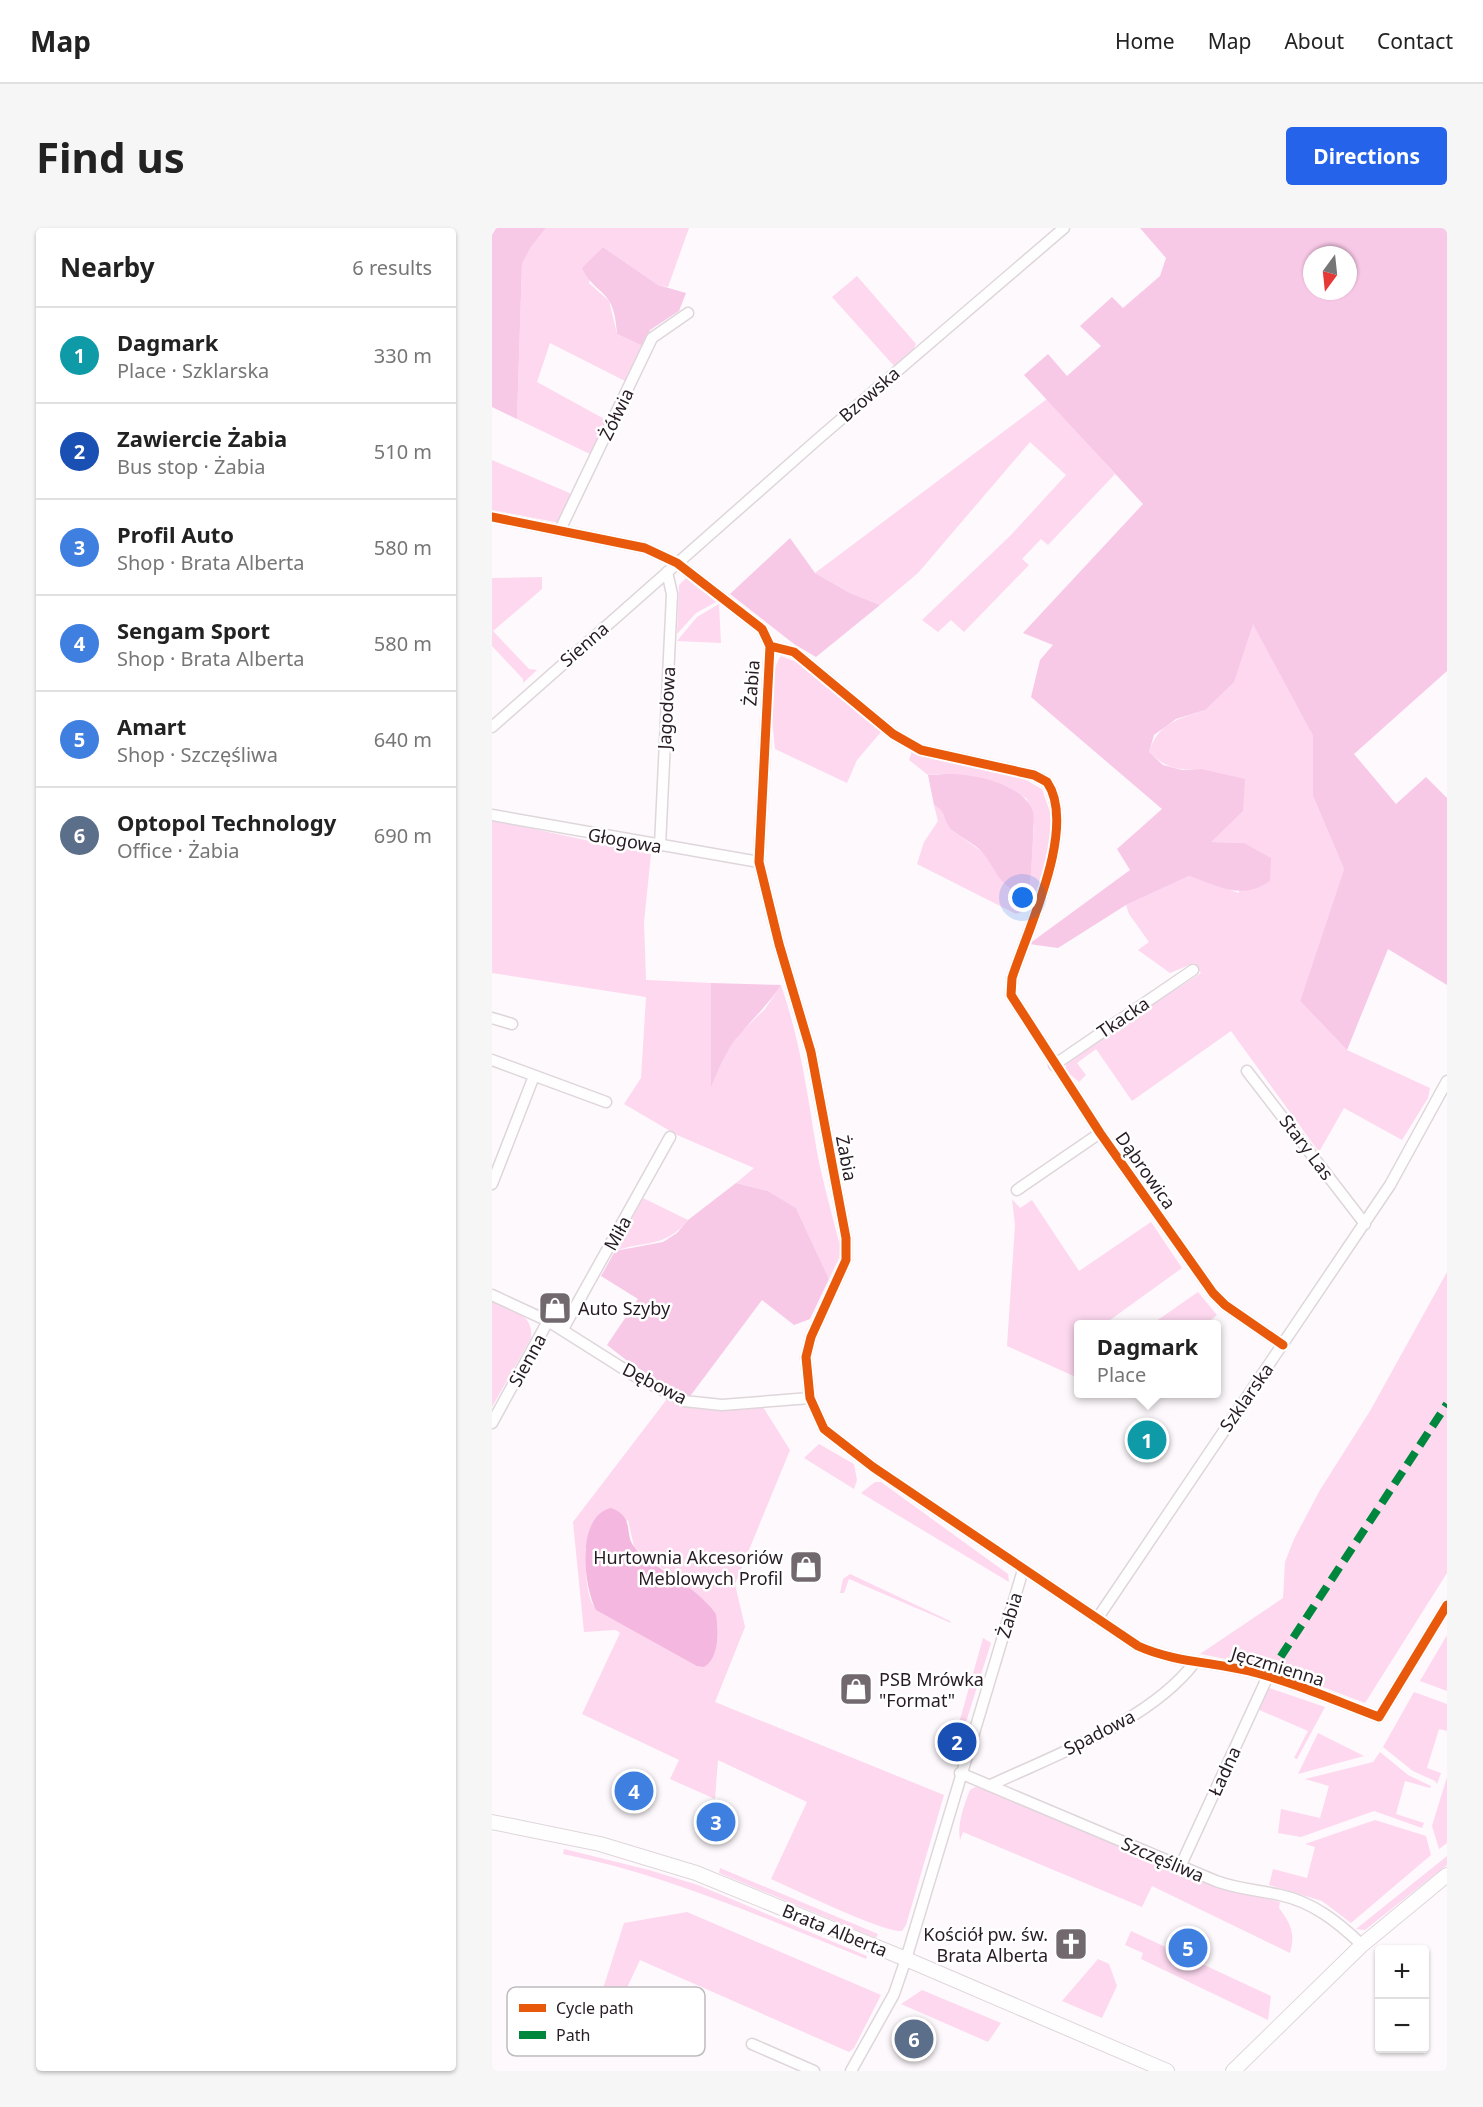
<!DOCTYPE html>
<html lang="en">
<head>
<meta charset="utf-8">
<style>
  :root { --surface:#fff; --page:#f6f6f6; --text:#222; --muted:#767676; --line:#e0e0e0; --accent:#2563eb }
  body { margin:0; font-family:"Noto Sans",sans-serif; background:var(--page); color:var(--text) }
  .controls { position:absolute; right:18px; bottom:18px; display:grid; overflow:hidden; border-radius:6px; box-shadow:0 2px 4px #0004 }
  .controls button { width:54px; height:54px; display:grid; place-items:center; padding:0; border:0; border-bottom:2px solid var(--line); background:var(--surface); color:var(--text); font:30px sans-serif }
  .compass { position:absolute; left:811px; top:18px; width:54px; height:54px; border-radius:50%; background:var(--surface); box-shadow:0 2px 4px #0004; rotate:195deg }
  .you { position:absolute; left:531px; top:670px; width:21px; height:21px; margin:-15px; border:4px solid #fff; border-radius:50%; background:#1a73e8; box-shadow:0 0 0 9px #1a73e833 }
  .badge { display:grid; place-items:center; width:39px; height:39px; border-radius:50%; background:var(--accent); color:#fff; font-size:20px; font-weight:700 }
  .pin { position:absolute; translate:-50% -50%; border:3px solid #fff; box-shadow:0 2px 6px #0006 }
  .popup { position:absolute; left:582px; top:1092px; width:147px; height:78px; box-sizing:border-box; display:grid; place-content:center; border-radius:6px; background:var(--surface); filter:drop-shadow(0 2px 4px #0005); font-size:20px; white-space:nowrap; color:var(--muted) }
  .popup b { font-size:22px; color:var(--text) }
  .popup::after { content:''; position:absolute; left:50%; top:100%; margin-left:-12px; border:12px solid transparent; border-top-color:var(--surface) }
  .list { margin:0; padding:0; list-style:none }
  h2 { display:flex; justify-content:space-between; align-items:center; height:78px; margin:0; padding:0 24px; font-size:26px }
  h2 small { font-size:20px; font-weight:400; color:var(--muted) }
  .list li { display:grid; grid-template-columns:39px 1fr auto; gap:18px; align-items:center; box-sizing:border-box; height:96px; padding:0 24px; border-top:2px solid var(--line) }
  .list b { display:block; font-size:22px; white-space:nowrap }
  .list p { margin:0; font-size:20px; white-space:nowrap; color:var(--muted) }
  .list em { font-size:20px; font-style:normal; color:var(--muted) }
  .map { position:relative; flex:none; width:955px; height:1843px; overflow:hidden; border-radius:6px }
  header { display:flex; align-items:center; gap:36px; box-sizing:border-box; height:84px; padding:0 30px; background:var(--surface); border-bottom:2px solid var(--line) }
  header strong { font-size:28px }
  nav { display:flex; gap:33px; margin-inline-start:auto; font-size:21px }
  .intro { display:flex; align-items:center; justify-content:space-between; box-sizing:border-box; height:144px; padding:0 36px }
  h1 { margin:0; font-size:42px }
  .button { padding:15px 27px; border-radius:6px; background:var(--accent); color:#fff; font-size:21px; font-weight:700 }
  main { display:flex; gap:36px; padding:0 36px }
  aside { flex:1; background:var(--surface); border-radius:6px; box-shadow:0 2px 4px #0004 }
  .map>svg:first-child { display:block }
  .green { fill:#fdd8ef; fill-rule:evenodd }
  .forest { fill:#f8c8e7; fill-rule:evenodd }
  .water { fill:#f4b7df }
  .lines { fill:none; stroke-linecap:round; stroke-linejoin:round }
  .minor-casing { stroke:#ded6da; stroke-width:13 }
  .tertiary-casing { stroke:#ded6da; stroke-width:16 }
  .minor { stroke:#fffeff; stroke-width:10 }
  .tertiary { stroke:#fffeff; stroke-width:14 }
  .quiet { stroke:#00873e; stroke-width:8; stroke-dasharray:15 8; stroke-linecap:butt }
  .cycleway-casing { stroke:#fff; stroke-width:13 }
  .cycleway { stroke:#e8590c; stroke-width:9 }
  .labels { text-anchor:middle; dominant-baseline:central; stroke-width:5; stroke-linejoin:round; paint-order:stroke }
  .street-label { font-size:18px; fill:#271c23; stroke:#fff }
  .poi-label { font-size:18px; fill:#271c23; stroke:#fff; text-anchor:start }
  .key { fill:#fff; stroke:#bebbbd; stroke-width:1.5 }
  .key-label { font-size:16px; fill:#271c23 }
</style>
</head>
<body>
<header>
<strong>Map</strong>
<nav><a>Home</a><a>Map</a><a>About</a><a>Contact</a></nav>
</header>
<div class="intro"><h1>Find us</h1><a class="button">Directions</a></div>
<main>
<aside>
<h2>Nearby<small>6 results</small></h2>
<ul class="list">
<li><span class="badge" style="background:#0f9aa8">1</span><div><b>Dagmark</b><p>Place · Szklarska</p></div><em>330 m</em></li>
<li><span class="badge" style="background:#1a4fb4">2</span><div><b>Zawiercie Żabia</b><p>Bus stop · Żabia</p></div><em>510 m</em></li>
<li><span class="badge" style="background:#3f7fe0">3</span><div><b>Profil Auto</b><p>Shop · Brata Alberta</p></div><em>580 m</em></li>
<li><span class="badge" style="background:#3f7fe0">4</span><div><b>Sengam Sport</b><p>Shop · Brata Alberta</p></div><em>580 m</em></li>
<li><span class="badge" style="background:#3f7fe0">5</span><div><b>Amart</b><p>Shop · Szczęśliwa</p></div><em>640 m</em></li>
<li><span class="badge" style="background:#5c6f8a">6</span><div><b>Optopol Technology</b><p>Office · Żabia</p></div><em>690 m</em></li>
</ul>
</aside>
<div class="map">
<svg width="955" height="1843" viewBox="0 0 955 1843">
  <rect width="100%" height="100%" fill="#fef9fc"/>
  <!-- green -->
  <path class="green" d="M 54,0 L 197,0 L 176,59 L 166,57 L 111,19 L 102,29 L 97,55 L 117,73 L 125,106 L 151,118 L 135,154 L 58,115 L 45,154 L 116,193 L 100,227 L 25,191 L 30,36 L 39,19 Z
    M 365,48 L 424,116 L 421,122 L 403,139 L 340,69 Z
    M 555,171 L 623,246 L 556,317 L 549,311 L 530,331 L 537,337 L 472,404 L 459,392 L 446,404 L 430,392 L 519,307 L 574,247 L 538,214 L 426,345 L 388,377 L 358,365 L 323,345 Z
    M 0,232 L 82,267 L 68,295 L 0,282 Z
    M 50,349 L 50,361 L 1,403 L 37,441 L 45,442 L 31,455 L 31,451 L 0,418 L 0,350 Z
    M 194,350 L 224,374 L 204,385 L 185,406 L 187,357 Z
    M 227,376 L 229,415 L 185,413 L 205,389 Z
    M 761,395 L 821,508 L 821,568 L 852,641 L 808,773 L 855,822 L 938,860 L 936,870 L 910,912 L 852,880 L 827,924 L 739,803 L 640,873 L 604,821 L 585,835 L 594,847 L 587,854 L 573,842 L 575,832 L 709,745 L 702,735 L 678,745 L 646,722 L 657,714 L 637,686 L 634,677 L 697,648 L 747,665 L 752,615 L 719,614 L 709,541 C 684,542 675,541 657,524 C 666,495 686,491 713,482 Z
    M 289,428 L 304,434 L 389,504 L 365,532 L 355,555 L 283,521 C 281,500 275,445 289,428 Z
    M 420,523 L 430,528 L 532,551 L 550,561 L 559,587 L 560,613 L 542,672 L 533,683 L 524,686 L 425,636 L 432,614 L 446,593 L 442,577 L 451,581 L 461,603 L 538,658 L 542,599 L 535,571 L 516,559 L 446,546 L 436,547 L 417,532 Z
    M 0,592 L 159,626 L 152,694 L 154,752 L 219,755 L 219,857 L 234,825 L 248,805 L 273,781 L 289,757 C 309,815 315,865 325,924 C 331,955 340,986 348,1018 L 347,1030 L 337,1051 L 304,980 L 276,963 L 244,955 L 262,940 L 185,907 L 132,876 L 149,850 L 154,769 L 0,745 Z
    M 151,970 L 196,992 C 172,1021 153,1012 123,1023 Z
    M 520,971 L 528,980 L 540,972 L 587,1043 L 659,994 L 690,1040 L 618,1092 L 621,1096 L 586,1096 L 586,1150 L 515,1118 L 523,997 Z
    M 955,1044 L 955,1345 L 873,1475 L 781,1440 L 708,1426 L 791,1370 L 793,1334 L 802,1311 L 828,1262 L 878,1183 Z
    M 706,1064 L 725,1087 L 714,1096 L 660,1096 Z
    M 0,1073 C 19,1082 42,1085 39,1110 L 0,1179 Z
    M 175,1171 L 204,1181 L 271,1179 L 298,1222 L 243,1356 L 253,1399 L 223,1474 L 452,1567 L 414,1697 L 410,1703 C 392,1705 302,1661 279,1651 L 315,1574 L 226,1532 L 223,1571 L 178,1551 L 187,1532 L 90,1486 L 128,1405 L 124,1402 L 92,1404 L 81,1294 ZM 136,1292 L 142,1319 L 213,1373 L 224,1386 L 223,1425 C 198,1417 112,1397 100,1375 C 93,1360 94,1336 93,1320 Z
    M 327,1216 L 362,1236 L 365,1252 L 362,1261 L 312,1230 Z
    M 383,1254 L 389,1254 L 516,1346 L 517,1354 L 369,1265 Z
    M 358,1346 L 458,1393 L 459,1395 L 357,1351 L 352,1365 L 348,1365 L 351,1351 Z
    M 955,1407 L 955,1463 L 928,1453 Z
    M 491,1410 L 499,1415 L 461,1535 L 456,1534 Z
    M 777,1460 L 833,1479 L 805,1531 L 802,1530 L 816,1503 L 765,1481 Z
    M 922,1464 L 955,1476 L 955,1503 L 947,1501 L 935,1540 L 949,1545 L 945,1556 L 943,1553 L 921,1543 L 891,1519 Z
    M 826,1505 L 872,1528 L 806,1546 Z
    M 888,1524 L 916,1547 L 939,1558 L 938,1560 L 913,1553 L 904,1586 L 932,1595 L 930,1600 L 882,1583 L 809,1609 L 786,1605 L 789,1581 L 828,1590 L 837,1558 L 813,1551 L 881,1534 Z
    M 955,1549 L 955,1615 L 947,1621 L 940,1598 Z
    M 483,1559 L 508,1565 L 710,1654 L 788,1674 L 787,1680 C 798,1695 804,1705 798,1725 L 660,1658 L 650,1679 L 471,1604 L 468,1612 C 465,1596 472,1577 478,1562 Z
    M 883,1592 L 934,1608 L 939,1627 L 859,1695 L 830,1673 L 777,1657 L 781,1641 L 815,1650 L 823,1619 L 813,1616 Z
    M 72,1621 L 157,1642 L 206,1657 L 375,1728 L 374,1731 C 274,1691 177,1647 71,1626 Z
    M 955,1628 L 955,1637 L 873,1702 L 864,1701 Z
    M 228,1640 L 386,1706 L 384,1710 L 227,1645 Z
    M 195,1684 L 389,1767 L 362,1820 L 357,1824 L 148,1732 L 132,1766 L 118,1771 L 109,1767 L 132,1695 Z
    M 639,1703 L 779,1768 L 776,1792 L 649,1731 L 651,1725 L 633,1717 Z
    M 606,1731 L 617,1736 L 625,1758 L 610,1790 L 570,1773 Z
    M 430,1762 L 509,1795 L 496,1814 L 409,1776 Z"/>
  <!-- forest -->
  <path class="forest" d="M 4,0 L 54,0 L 39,19 L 30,36 L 25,191 L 0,179 L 0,7 Z
    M 648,0 L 955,0 L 955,443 L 862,526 L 904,576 L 934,549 L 955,570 L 955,757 L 896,721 L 855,822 L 808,773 L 852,641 L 821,568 L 821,508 L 761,396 L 742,454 L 713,482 L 684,491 L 662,507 L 657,524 L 671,537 L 690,542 L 709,541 L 753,551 L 751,583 L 719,614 L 752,615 L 779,630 L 778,653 C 749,673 727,658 697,648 L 634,677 L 566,720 L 537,716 L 638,642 L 625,621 L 670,581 L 539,469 L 548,432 L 561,417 L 531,405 L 651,276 L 532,147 L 556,126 L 575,148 L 609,118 L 588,98 L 620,69 L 631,80 L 668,48 L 674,30 ZM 820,27 L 856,27 L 856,63 L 820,63 Z
    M 111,19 L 166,57 L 194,65 L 187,83 L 158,102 L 151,118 L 125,106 C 124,95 123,82 117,73 C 108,59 99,59 90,40 Z
    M 298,310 L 323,345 L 358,365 L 388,377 L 324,429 L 302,416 L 238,366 Z
    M 457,546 C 483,546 532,556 541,584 C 543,590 539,647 538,658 L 532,664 C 509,664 503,638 490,624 C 482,615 469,610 460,602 C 450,592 456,584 442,577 L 436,547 Z
    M 219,755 L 289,757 C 275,778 264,787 249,805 C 235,820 227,840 219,859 Z
    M 244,955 L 276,963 L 304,980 L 337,1051 L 318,1091 L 302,1097 L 270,1072 L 196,1171 L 138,1135 L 115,1117 L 146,1071 L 109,1048 L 123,1023 L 171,1014 L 185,1005 L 196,992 Z"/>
  <!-- water -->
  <path class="water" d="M 119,1280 C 145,1290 130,1307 144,1321 C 168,1345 205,1358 224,1386 C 226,1402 228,1430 212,1439 L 205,1438 L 104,1382 C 91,1357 84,1288 119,1280 Z"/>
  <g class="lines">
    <!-- minor casing -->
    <g class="minor-casing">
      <path id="minor" d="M 0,289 L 153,320 L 185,335 L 270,401 L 278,418 L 267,634 L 287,716 L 319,824 L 354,1010 L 354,1032 L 319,1109 L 314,1129 L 318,1170 L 332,1201 L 381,1239 L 646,1418 C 681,1434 720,1434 757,1443 C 802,1454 844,1473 887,1489 L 955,1377
        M 68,302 L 160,110 L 196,85
        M 278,418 L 302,424 L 401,506 L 429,522 L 542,547 L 555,554 C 586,599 535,703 520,750 L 519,767 L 608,905 L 721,1065 L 733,1077 L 791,1117
        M 0,499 L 326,211 L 572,0
        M 0,587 L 267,634
        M 168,618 L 180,366 L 175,344
        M 0,790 L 20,796
        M 0,832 L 114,874
        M 562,837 L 701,742
        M 755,843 L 873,996
        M 0,956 L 42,848
        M 525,962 L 608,905
        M 0,1067 L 56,1093 L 143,1148 L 192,1173 L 230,1177 L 318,1170
        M 71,1101 L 178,909
        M 0,1195 L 56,1093
        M 605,1391 L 898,957 L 955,853
        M 468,1545 L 724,1653 C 745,1661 766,1662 788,1667 C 821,1674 846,1694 870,1717
        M 499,1557 C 565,1526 658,1493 703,1434
        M 688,1639 L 776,1448
        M 260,1816 L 322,1843
        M 359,1843 L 402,1766 L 414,1731 L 531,1342"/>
    </g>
    <!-- tertiary casing -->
    <g class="tertiary-casing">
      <path id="tertiary" d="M 0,1594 L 108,1616 L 204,1645 L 414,1731 L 675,1843
        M 741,1843 L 870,1717 L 955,1647"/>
    </g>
    <!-- minor -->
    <use href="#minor" class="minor"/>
    <!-- tertiary -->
    <use href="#tertiary" class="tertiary"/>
    <!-- quiet -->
    <path class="quiet" d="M 776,1448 L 955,1176"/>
    <!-- cycleway casing -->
    <g class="cycleway-casing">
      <path id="cycleway" d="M 0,289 L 153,320 L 185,335 L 270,401 L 278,418 L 267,634 L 287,716 L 319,824 L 354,1010 L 354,1032 L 319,1109 L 314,1129 L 318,1170 L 332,1201 L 381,1239 L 646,1418 C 681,1434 720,1434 757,1443 C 802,1454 844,1473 887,1489 L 955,1377
        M 278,418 L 302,424 L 401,506 L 429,522 L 542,547 L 555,554 C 586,599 535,703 520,750 L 519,767 L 608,905 L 721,1065 L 733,1077 L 791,1117"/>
    </g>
    <!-- cycleway -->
    <use href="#cycleway" class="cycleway"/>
  </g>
  <!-- icons -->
  <defs>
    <g id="shop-square" transform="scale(1.725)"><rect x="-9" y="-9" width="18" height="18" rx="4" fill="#72696f" stroke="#fff"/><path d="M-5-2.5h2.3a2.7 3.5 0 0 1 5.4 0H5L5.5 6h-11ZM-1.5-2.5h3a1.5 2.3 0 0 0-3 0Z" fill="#fff"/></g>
    <g id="church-square" transform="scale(1.725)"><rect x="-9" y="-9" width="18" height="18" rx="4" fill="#72696f" stroke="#fff"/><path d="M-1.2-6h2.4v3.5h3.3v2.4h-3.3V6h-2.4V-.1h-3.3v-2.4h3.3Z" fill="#fff"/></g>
  </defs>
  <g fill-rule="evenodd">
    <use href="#shop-square" x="63" y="1080"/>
    <use href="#shop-square" x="314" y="1339"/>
    <use href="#shop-square" x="364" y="1461"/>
    <use href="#church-square" x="579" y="1716"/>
  </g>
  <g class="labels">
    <!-- street labels -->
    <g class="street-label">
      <text transform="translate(377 166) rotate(-41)">Bzowska</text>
      <text transform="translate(124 186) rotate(-64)">Żółwia</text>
      <text transform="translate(92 416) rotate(-41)">Sienna</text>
      <text transform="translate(259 455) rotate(-86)">Żabia</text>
      <text transform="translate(174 480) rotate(-87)">Jagodowa</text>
      <text transform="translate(133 612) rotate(10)">Głogowa</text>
      <text transform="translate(631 789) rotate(-34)">Tkacka</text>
      <text transform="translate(815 919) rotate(53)">Stary Las</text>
      <text transform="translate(355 930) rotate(79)">Żabia</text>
      <text transform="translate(654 942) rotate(55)">Dąbrowica</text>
      <text transform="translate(125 1005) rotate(-61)">Miła</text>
      <text transform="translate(35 1132) rotate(-61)">Sienna</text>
      <text transform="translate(163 1155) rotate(27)">Dębowa</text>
      <text transform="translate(754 1169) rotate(-55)">Szklarska</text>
      <text transform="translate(517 1387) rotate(-73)">Żabia</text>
      <text transform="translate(786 1438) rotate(17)">Jęczmienna</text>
      <text transform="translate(607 1504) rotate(-27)">Spadowa</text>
      <text transform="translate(732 1543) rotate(-65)">Ładna</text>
      <text transform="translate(671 1631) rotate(23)">Szczęśliwa</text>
      <text transform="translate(343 1702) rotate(22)">Brata Alberta</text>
    </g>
    <!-- poi labels -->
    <g class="poi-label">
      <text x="86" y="1080">Auto Szyby</text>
      <text x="291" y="1329" text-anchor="end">Hurtownia Akcesoriów<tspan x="291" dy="21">Meblowych Profil</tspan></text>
      <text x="387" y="1451">PSB Mrówka<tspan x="387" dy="21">"Format"</tspan></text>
      <text x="556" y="1706" text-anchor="end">Kościół pw. św.<tspan x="556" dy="21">Brata Alberta</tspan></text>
    </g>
  </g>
  <!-- legend -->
  <rect x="15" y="1759" width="198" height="69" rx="9" class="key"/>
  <rect x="27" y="1776" width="27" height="8" fill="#e8590c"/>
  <rect x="27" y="1803" width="27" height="8" fill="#00873e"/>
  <g class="key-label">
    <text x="64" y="1786">Cycle path</text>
    <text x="64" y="1813">Path</text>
  </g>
</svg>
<div class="controls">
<button>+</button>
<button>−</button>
</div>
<svg class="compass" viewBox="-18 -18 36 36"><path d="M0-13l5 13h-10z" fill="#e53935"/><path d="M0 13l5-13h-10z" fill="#767676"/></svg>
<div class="you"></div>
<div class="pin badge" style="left:655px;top:1212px;background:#0f9aa8">1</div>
<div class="popup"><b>Dagmark</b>Place</div>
<div class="pin badge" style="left:465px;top:1514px;background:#1a4fb4">2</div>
<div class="pin badge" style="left:224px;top:1594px;background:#3f7fe0">3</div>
<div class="pin badge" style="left:142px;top:1563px;background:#3f7fe0">4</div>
<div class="pin badge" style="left:696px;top:1720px;background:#3f7fe0">5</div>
<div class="pin badge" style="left:422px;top:1811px;background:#5c6f8a">6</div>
</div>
</main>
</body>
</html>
